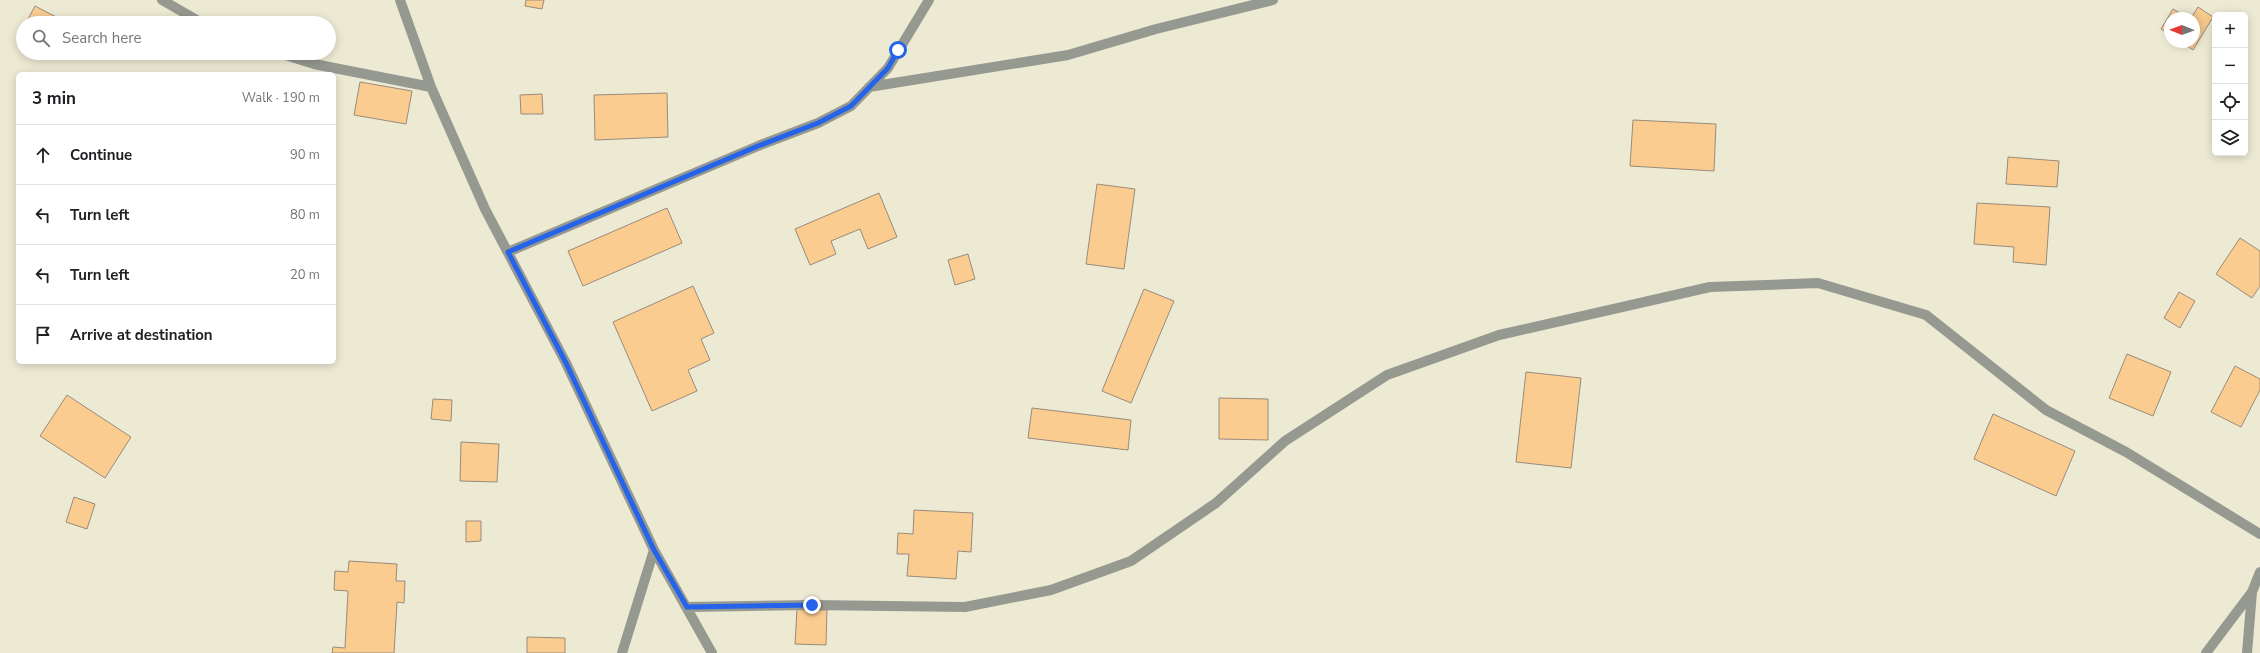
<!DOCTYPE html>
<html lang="en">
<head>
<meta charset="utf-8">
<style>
  :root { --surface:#fff; --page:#f2f2f2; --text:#202124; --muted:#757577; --line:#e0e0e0 }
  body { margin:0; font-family:"Nunito Sans",sans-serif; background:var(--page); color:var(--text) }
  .controls { position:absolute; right:12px; top:12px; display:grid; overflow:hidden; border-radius:6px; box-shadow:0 2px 10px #0003 }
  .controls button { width:36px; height:36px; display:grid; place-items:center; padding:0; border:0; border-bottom:1px solid var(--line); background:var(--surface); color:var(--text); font:20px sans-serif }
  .compass { position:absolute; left:2164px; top:12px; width:36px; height:36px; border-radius:50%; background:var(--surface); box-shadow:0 2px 10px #0003; rotate:271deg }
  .stop { position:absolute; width:12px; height:12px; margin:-9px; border:3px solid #2563eb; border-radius:50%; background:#fff }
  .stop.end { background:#2563eb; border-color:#fff; box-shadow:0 1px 4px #0008 }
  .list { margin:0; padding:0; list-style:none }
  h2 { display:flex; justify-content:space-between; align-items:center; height:52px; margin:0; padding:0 16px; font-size:17px }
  h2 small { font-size:13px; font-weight:400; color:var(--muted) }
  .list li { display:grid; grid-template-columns:26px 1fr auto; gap:12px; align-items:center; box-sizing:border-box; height:60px; padding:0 16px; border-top:1px solid var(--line) }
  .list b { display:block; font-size:15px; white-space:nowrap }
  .list em { font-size:13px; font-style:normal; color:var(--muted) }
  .icon { flex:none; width:22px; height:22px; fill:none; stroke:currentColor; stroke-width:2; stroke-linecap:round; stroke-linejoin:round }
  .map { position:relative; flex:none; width:2260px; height:653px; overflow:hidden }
  .search { position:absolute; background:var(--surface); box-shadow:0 2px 10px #0003; left:16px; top:16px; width:320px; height:44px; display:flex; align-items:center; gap:10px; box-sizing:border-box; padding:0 14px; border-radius:22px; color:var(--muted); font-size:15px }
  .panel { position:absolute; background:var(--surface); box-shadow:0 2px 10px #0003; left:16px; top:72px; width:320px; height:292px; border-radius:6px }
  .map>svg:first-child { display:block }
  .building { fill:#facc90; stroke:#998b7b }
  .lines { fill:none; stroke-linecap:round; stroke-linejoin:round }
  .minor { stroke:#959990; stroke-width:10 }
  .route { stroke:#2563eb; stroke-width:5 }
</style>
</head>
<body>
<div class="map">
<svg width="2260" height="653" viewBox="0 0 2260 653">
  <rect width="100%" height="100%" fill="#edead4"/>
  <!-- building -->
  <path class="building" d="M 526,0 L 544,0 L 542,9 L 525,6 Z
    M 35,6 L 62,20 L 61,23 L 26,23 Z
    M 2198,7 L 2213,17 L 2193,50 L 2181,42 L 2194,42 L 2194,18 L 2191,18 Z
    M 2173,9 L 2188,18 L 2170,18 L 2170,35 L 2161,29 Z
    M 23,30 L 23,45 L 17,42 Z
    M 360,82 L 412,91 L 406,124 L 354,115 Z
    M 667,93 L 668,137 L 595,140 L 594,95 Z
    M 542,94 L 543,114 L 521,114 L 520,95 Z
    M 1633,120 L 1716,124 L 1714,171 L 1630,166 Z
    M 2008,157 L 2059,161 L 2057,187 L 2006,184 Z
    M 1097,184 L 1135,189 L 1124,269 L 1086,264 Z
    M 879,193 L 897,237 L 868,249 L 860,229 L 831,241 L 836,254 L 810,265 L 795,229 Z
    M 1977,203 L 2050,207 L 2046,265 L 2013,262 L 2014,247 L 1974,244 Z
    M 667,208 L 682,243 L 583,286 L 568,251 Z
    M 2240,238 L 2260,251 L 2260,286 L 2252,298 L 2216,274 Z
    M 968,254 L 975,279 L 955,285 L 948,260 Z
    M 693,286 L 714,333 L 701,339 L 710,360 L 688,370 L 697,391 L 652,411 L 613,322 Z
    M 1144,289 L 1174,301 L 1131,403 L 1102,391 Z
    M 2179,292 L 2195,301 L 2180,328 L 2164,318 Z
    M 2127,354 L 2171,372 L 2153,416 L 2109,398 Z
    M 2235,366 L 2260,379 L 2260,390 L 2241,427 L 2211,412 Z
    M 1526,372 L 1581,378 L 1571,468 L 1516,462 Z
    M 67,395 L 131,437 L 105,478 L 40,436 Z
    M 1219,398 L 1268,399 L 1268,440 L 1219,439 Z
    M 433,399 L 452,400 L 451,421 L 431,419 Z
    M 1032,408 L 1131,420 L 1128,450 L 1028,438 Z
    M 1993,414 L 2075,451 L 2056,496 L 1974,459 Z
    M 461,442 L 499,444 L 497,482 L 460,481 Z
    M 74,497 L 95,504 L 87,529 L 66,522 Z
    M 914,510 L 973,513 L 971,552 L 958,551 L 956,579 L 907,576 L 909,554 L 897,554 L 898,533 L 913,534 Z
    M 466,521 L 481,521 L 481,541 L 466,542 Z
    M 349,561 L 397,564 L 396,581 L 405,581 L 404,603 L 397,602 L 394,653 L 332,653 L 333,647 L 345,648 L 348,591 L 334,590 L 335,571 L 348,572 Z
    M 797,609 L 827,610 L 826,645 L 795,644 Z
    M 527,637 L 565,638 L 565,653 L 527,653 Z"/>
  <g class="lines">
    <!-- minor -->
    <path class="minor" d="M 162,0 L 202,23
      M 400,0 L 431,87 L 485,209 L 566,363 L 654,550 L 712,653
      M 279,53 L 314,64 L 431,87
      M 869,87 L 1068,55 L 1156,29 L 1273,0
      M 508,252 L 758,146 L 818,123 L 851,106 L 888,68 L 929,0
      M 687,607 L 812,605 L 965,607 L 1051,590 L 1131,561 L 1216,503 L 1285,441 L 1387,375 L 1499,335 L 1710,287 L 1818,283 L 1926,315 L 2046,410 L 2126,452 L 2260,534
      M 622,653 L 654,550
      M 2206,653 L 2252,592
      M 2247,653 L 2252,592 L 2260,572"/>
  </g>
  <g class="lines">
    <!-- route -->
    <path class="route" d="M 812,605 L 687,607 L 654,550 L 566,363 L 508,252 L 758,146 L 818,123 L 851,106 L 888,68 L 898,50"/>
  </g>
</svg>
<div class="controls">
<button>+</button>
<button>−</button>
<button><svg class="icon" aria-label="locate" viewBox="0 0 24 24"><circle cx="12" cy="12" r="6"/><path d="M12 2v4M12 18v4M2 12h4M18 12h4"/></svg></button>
<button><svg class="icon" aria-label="layers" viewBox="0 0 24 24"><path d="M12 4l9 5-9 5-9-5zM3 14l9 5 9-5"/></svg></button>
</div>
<svg class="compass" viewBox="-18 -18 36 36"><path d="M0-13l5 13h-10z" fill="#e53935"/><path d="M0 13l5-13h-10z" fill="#757577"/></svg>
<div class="stop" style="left:898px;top:50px"></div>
<div class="stop end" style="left:812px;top:605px"></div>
<div class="search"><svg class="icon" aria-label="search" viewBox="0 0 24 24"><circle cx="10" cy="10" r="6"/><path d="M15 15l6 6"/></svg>Search here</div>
<section class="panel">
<h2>3 min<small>Walk · 190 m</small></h2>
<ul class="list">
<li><svg class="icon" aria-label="ahead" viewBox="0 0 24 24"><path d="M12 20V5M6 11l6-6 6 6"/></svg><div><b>Continue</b></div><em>90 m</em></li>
<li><svg class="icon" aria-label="left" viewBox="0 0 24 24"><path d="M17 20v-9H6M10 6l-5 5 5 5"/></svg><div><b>Turn left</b></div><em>80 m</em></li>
<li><svg class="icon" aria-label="left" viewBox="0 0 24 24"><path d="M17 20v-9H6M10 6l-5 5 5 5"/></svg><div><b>Turn left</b></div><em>20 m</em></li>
<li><svg class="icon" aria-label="arrive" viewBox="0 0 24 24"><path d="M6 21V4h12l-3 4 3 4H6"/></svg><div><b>Arrive at destination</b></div></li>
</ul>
</section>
</div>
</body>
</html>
